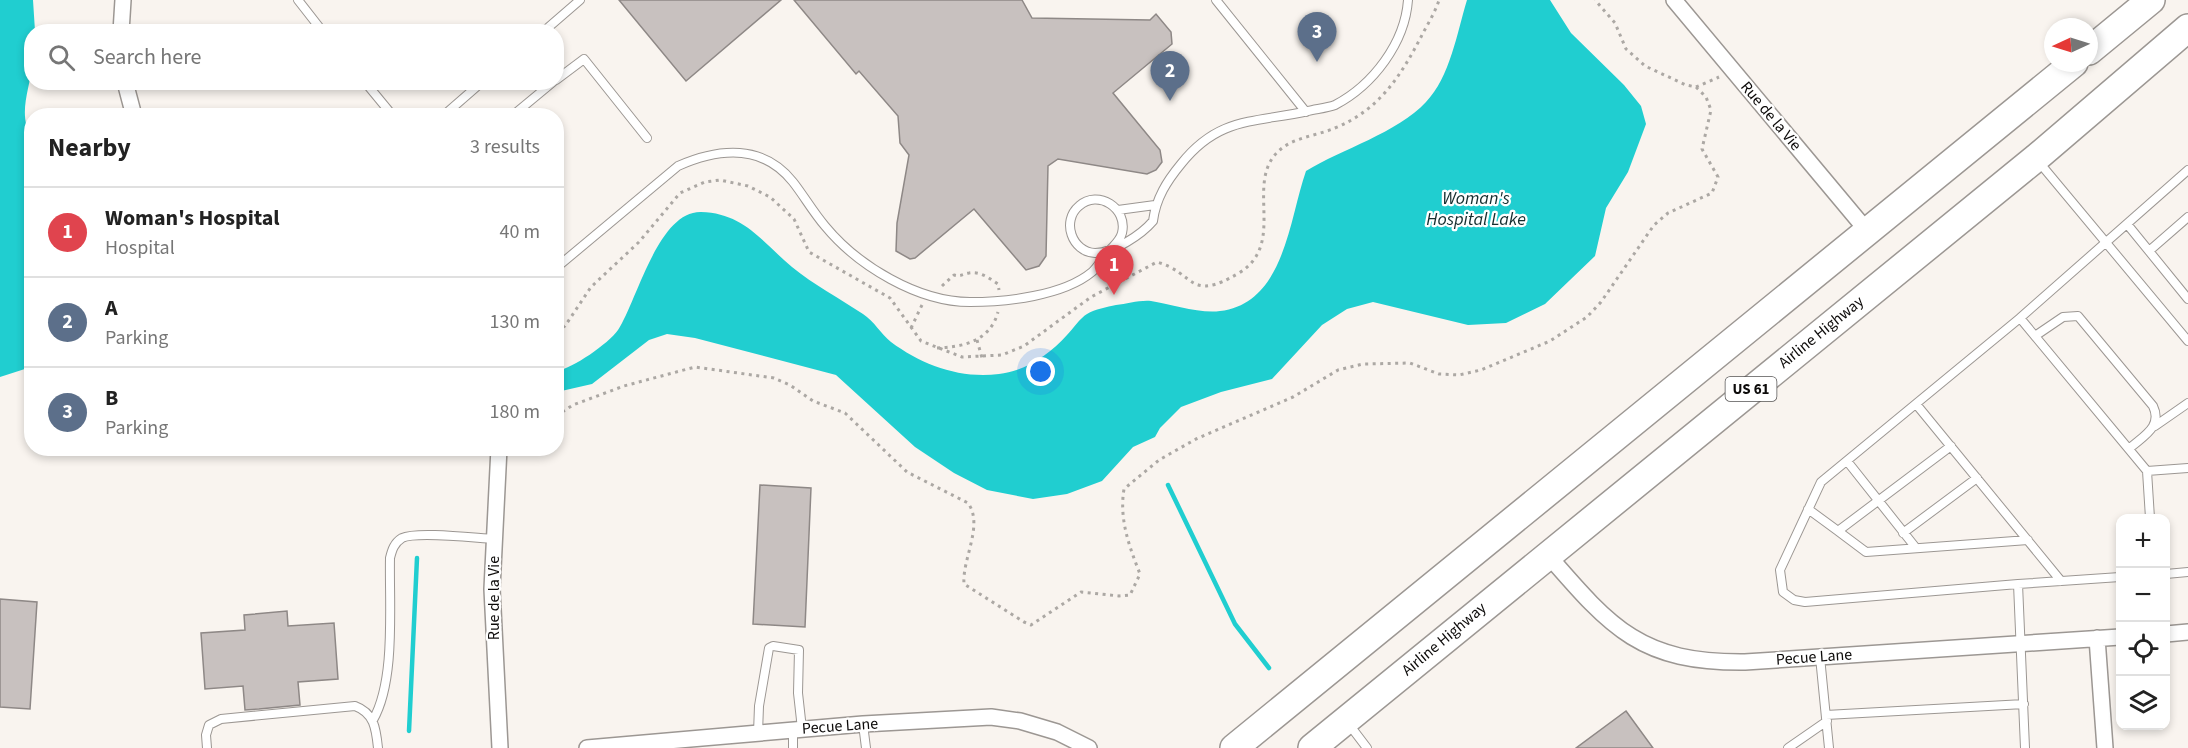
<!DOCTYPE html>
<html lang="en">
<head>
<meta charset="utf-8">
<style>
  :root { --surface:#fff; --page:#f6f6f6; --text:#222; --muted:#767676; --line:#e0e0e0; --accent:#367c74 }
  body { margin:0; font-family:"Source Sans 3",sans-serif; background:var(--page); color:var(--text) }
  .controls { position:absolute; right:18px; bottom:18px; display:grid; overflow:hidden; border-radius:12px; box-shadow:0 3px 9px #0003 }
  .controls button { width:54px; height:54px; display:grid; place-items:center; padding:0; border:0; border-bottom:2px solid var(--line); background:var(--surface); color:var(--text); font:30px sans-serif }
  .compass { position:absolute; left:2044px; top:18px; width:54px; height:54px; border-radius:50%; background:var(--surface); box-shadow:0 3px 9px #0003; rotate:266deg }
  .you { position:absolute; left:1041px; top:372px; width:21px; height:21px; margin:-15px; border:4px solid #fff; border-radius:50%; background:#1a73e8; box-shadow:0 0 0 9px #1a73e833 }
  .badge { display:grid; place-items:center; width:39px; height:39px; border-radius:50%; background:var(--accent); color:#fff; font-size:20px; font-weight:700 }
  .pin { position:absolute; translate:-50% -50px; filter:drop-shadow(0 2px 3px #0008) }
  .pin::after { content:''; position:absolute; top:32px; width:21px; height:18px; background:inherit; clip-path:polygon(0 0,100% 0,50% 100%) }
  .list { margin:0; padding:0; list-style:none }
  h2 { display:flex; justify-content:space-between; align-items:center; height:78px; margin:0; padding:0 24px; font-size:26px }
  h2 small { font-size:20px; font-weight:400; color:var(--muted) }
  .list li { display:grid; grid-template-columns:39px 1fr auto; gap:18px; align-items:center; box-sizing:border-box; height:90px; padding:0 24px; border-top:2px solid var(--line) }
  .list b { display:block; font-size:22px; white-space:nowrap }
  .list p { margin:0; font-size:20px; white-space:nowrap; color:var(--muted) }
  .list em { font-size:20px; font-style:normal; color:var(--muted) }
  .icon { flex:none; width:33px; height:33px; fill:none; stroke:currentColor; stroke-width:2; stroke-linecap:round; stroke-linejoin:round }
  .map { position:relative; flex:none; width:2188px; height:748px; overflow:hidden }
  .search { position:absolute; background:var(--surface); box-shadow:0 3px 9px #0003; left:24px; top:24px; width:540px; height:66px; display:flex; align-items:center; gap:15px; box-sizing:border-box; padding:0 21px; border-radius:24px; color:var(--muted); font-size:22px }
  .panel { position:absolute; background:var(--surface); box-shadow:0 3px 9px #0003; left:24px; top:108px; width:540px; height:348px; border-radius:24px }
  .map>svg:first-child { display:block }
  .water { fill:#20ced0 }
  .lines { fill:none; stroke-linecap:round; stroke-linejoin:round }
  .stream { stroke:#20ced0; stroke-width:4.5 }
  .building { fill:#c8c1bf; stroke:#8e8886; stroke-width:1.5 }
  .lane-casing { stroke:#9c9793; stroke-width:10 }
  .street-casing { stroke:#9c9793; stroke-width:18 }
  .highway-casing { stroke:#9c9793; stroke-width:30 }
  .path { stroke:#aca8a4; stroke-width:3; stroke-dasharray:3 4.5; stroke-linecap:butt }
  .lane { stroke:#fff; stroke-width:8 }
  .street { stroke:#fff; stroke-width:15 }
  .highway { stroke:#fff; stroke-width:27 }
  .labels { text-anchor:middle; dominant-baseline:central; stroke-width:4.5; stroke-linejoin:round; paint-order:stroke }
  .shield { fill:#fff; stroke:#565454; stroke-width:1.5 }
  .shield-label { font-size:15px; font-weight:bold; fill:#0d0b0a }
  .street-label { font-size:16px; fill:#0d0b0a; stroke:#fff }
  .water-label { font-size:18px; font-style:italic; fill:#152e2f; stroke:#fff }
</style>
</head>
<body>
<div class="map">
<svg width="2188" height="748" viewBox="0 0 2188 748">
  <rect width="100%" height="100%" fill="#f9f4ef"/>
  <!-- water -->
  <path class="water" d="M 0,0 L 33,0 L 35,31 L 32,32 C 32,42 32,54 32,65 C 30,90 17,114 32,138 L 31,367 L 0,377 Z
    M 1467,0 L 1550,0 L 1571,33 L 1624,85 L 1641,106 L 1646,124 L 1628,172 L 1606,208 L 1595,256 L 1545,304 L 1506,323 L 1468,325 L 1373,302 L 1347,309 L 1322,325 L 1272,379 L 1221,392 L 1181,407 L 1160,428 L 1155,437 L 1133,447 L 1102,481 L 1067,494 L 1033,499 L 987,490 L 954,473 L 915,447 L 836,375 L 695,338 L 667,334 L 649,340 L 592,384 L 557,392 L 557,371 C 573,368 608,344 618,330 C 637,301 658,211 701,212 C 744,213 762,242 792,267 C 814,285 839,298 863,314 C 874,321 881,334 891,342 C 922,365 960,379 999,374 C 1025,371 1049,355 1067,335 C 1073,329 1080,318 1087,314 C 1095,309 1107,307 1116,305 C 1127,304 1139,300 1151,301 C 1170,304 1201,314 1220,311 C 1285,303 1289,219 1306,171 C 1342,149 1397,133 1426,102 C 1450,77 1457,33 1467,0 Z"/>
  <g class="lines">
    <!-- stream -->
    <path class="stream" d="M 1168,485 L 1235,624 L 1269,668
      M 409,731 L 417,558"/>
  </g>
  <!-- building -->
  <path class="building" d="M 619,0 L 781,0 L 686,81 Z
    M 794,0 L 1022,0 L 1032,18 L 1150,20 L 1156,14 L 1171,32 L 1172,44 L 1113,93 L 1160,150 L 1162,162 L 1156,170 L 1147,174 L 1058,159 L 1048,166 L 1046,256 L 1039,266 L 1026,270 L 974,209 L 915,258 L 910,259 L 896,251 L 897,223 L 909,155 L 900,143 L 898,116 L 859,71 L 856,74 Z
    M 760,485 L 811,488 L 805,627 L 753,624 Z
    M 0,599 L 37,602 L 30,709 L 0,707 Z
    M 287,611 L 288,626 L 334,623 L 338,679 L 298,682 L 300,705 L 259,709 L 245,710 L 243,686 L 205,689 L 201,633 L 245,630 L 244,615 Z
    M 1626,711 L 1653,748 L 1576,748 Z"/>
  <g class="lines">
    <!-- lane casing -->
    <g class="lane-casing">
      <path id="lane" d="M 298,0 L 323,32
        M 1216,0 L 1306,112
        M 543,32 L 580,0
        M 556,80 L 584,59 L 647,138
        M 365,82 L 393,116
        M 443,116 L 482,82
        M 512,116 L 553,82
        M 2038,161 L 2188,341
        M 1118,210 L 1155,205
        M 2127,224 L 2188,299
        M 2149,251 L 2188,217
        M 556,268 L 678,166 C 719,148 763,144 793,182 C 804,196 813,212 825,226 C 858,266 918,302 970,302 C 1006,302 1063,296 1092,272 C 1098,267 1103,257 1109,251 C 1114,245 1120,241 1122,233 C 1128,208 1098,189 1079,206 C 1061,221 1072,252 1095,253 C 1114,253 1142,234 1153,221 C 1156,198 1167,181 1181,164 C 1219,116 1255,123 1308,111 C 1316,109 1327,108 1335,105 C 1373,85 1405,43 1408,0
        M 2020,318 L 2188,170
        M 2035,336 L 2063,317 L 2078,316 L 2153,406 C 2163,427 2143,436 2129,449
        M 1916,404 L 2061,581
        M 2155,426 L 2188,403
        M 1847,461 L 1916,548
        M 1808,509 L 1838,531 L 1951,446
        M 2150,518 L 2147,471 L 2188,468
        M 1838,531 L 1866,552 L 2028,540
        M 1903,533 L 1977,478
        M 2166,574 L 2188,572
        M 2018,584 L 1805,602 L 1794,600 L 1783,592 L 1780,570 L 1821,482 L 2020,318 L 2147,471
        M 1820,657 L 1829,748
        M 1826,715 L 2024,704
        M 373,720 C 396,680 389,605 390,558 C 392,550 394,543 402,538 C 417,531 475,538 494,539
        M 1348,723 L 1367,748
        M 863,724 L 866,748
        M 793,730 L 793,748
        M 758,733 L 759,706 L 769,648 L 773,646 L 799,650 L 798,693 L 802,729
        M 207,748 L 206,735 L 209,725 L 221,719 L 355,706 C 374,713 376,728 378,748
        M 1788,748 L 1827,721
        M 2025,748 L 2018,584 L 2120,577"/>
    </g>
    <!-- street casing -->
    <g class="street-casing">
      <path id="street" d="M 1674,0 L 1868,232
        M 121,32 L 123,0
        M 125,82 L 134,116
        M 499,448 L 492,589 L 500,748
        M 1547,554 C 1612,629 1641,663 1745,662 L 2120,637
        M 2166,634 L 2188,632
        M 2097,638 L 2105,748
        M 587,748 L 863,724 L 991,717 L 1020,721 L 1057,732 L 1089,748"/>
    </g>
    <!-- highway casing -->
    <g class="highway-casing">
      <path id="highway" d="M 2089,51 L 2151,0
        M 1234,748 L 2074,63
        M 1312,748 L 2036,158 L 2188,28"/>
    </g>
    <!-- path -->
    <path class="path" d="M 1696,87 L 1719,77
      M 942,286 L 954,275 C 961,277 962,274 969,273 C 980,271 989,278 998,284 L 999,290
      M 911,328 L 922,305
      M 556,331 L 565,326 L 591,287 L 639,242 L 680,193 L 705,182 L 720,180 L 748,186 L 770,197 L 794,219 L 809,252 L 890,298 L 921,341 L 962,357 L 1002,355 L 1024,346 L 1091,297 L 1157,262 C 1196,273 1188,303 1239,273 C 1285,245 1248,189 1274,156 C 1289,137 1314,137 1335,128 C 1379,110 1400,77 1421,37 C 1427,25 1435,13 1439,0
      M 977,340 L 982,358
      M 937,348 C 964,347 990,341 998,312
      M 556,416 L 573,405 L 624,386 L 695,367 L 774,378 L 790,385 L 813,401 L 845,413 L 907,472 L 968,503 C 984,525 962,559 964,584 L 1024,622 L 1031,625 L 1081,592 L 1119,596 L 1130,595 L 1140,574 C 1129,546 1119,519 1124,489 L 1159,460 L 1196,439 L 1293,397 L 1338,370 L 1363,364 L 1410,363 L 1439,374 L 1459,375 L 1481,370 L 1550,341 L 1587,317 L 1601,302 L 1654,225 L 1668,213 L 1712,193 L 1718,177 L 1702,149 L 1711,110 L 1706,97 L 1696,87 L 1686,85 L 1645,66 L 1626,49 L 1615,23 L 1595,0"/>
    <!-- lane -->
    <use href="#lane" class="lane"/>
    <!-- street -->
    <use href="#street" class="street"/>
    <!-- highway -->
    <use href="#highway" class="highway"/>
  </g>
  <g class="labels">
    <!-- shield labels -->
    <rect class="shield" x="1725.5" y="377" width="51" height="24" rx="4.5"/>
    <g class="shield-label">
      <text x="1751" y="389">US 61</text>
    </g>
    <!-- street labels -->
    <g class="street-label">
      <text transform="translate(1771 116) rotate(50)">Rue de la Vie</text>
      <text transform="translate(1821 332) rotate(-39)">Airline Highway</text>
      <text transform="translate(494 598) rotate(-90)">Rue de la Vie</text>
      <text transform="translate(1444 639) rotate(-40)">Airline Highway</text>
      <text transform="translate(1814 657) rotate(-4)">Pecue Lane</text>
      <text transform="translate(840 726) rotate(-4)">Pecue Lane</text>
    </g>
    <!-- water labels -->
    <g class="water-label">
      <text x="1476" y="198">Woman's<tspan x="1476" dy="21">Hospital Lake</tspan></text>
    </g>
  </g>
</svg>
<div class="controls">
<button>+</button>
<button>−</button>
<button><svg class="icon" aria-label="locate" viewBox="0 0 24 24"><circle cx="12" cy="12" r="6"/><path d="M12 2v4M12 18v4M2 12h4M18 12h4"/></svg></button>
<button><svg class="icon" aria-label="layers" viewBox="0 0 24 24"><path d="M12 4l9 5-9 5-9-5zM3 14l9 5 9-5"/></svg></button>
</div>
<svg class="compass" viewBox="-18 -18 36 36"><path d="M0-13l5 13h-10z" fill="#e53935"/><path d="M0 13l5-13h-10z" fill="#767676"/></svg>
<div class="you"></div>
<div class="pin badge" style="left:1114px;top:295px;background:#e0444e">1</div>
<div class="pin badge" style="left:1170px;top:101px;background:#5c6f8a">2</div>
<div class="pin badge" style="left:1317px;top:62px;background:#5c6f8a">3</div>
<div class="search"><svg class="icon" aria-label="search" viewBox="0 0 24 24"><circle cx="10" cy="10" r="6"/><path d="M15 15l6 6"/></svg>Search here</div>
<section class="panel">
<h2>Nearby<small>3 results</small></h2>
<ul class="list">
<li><span class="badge" style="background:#e0444e">1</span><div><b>Woman's Hospital</b><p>Hospital</p></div><em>40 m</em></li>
<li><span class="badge" style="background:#5c6f8a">2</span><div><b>A</b><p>Parking</p></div><em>130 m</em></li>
<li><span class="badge" style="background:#5c6f8a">3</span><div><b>B</b><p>Parking</p></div><em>180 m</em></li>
</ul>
</section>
</div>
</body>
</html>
